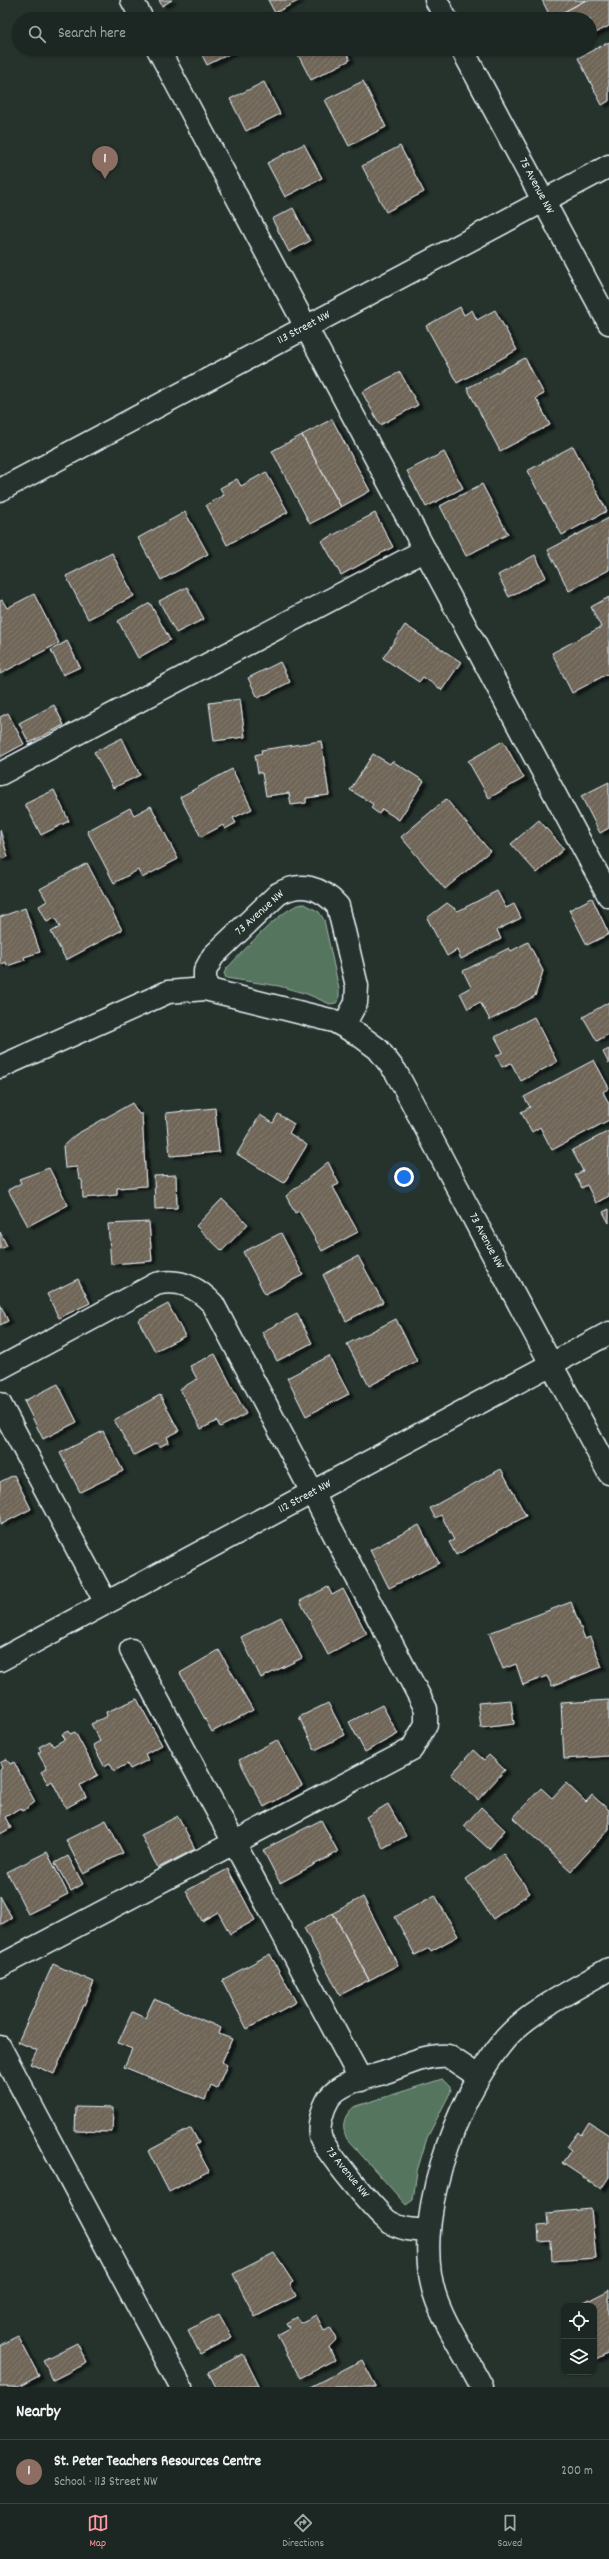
<!DOCTYPE html>
<html lang="en">
<head>
<meta charset="utf-8">
<style>
  :root { --surface:#1c2622; --page:#29322f; --text:#f1f3f6; --muted:#a0a5a5; --line:#3a4340; --accent:#ff9aa2 }
  body { margin:0; font-family:Dekko,sans-serif; background:var(--page); color:var(--text) }
  .controls { position:absolute; right:12px; bottom:12px; display:grid; overflow:hidden; border-radius:8px; box-shadow:0 1px 3px #0004 }
  .controls button { width:36px; height:36px; display:grid; place-items:center; padding:0; border:0; border-bottom:1px solid var(--line); background:var(--surface); color:var(--text); font:20px sans-serif }
  .you { position:absolute; left:404px; top:1177px; width:14px; height:14px; margin:-10px; border:3px solid #fff; border-radius:50%; background:#1a73e8; box-shadow:0 0 0 6px #1a73e833 }
  .badge { display:grid; place-items:center; width:26px; height:26px; border-radius:50%; background:var(--accent); color:#fff; font-size:13px; font-weight:700 }
  .pin { position:absolute; translate:-50% -33px; filter:drop-shadow(0 1px 2px #0008) }
  .pin::after { content:''; position:absolute; top:21px; width:14px; height:12px; background:inherit; clip-path:polygon(0 0,100% 0,50% 100%) }
  .list { margin:0; padding:0; list-style:none }
  h2 { display:flex; justify-content:space-between; align-items:center; height:52px; margin:0; padding:0 16px; font-size:17px }
  h2 small { font-size:13px; font-weight:400; color:var(--muted) }
  .list li { display:grid; grid-template-columns:26px 1fr auto; gap:12px; align-items:center; box-sizing:border-box; height:64px; padding:0 16px; border-top:1px solid var(--line) }
  .list b { display:block; font-size:15px; white-space:nowrap }
  .list p { margin:0; font-size:13px; white-space:nowrap; color:var(--muted) }
  .list em { font-size:13px; font-style:normal; color:var(--muted) }
  .icon { flex:none; width:22px; height:22px; fill:none; stroke:currentColor; stroke-width:2; stroke-linecap:round; stroke-linejoin:round }
  .map { position:relative; flex:none; width:609px; height:2387px; overflow:hidden }
  .search { position:absolute; background:var(--surface); box-shadow:0 1px 3px #0004; left:12px; right:12px; top:12px; height:44px; display:flex; align-items:center; gap:10px; box-sizing:border-box; padding:0 14px; border-radius:22px; color:var(--muted); font-size:15px }
  .sheet { height:116px; background:var(--surface) }
  nav { display:flex; justify-content:space-around; align-items:center; box-sizing:border-box; height:56px; border-top:1px solid var(--line); background:var(--surface); font-size:11px; color:var(--muted) }
  nav a { display:grid; justify-items:center; gap:2px }
  nav .on { color:var(--accent) }
  .map>svg:first-child { display:block }
  .grass { fill:#55755e; stroke:#9eb3ab }
  .building { fill:url(#building-hatch); stroke:#e8f1f8; filter:url(#shadow) }
  .lines { fill:none; stroke-linecap:round; stroke-linejoin:round }
  .minor-casing { stroke:#e8f1f8; stroke-width:25 }
  .minor { stroke:#26332d; stroke-width:22 }
  .labels { text-anchor:middle; dominant-baseline:central; stroke-width:3; stroke-linejoin:round; paint-order:stroke }
  .street-label { font-size:12px; fill:#e8f1f8; stroke:#26332d }
</style>
</head>
<body>
<div class="map">
<svg width="609" height="2387" viewBox="0 0 609 2387">
  <defs>
    <pattern id="building-hatch" width="6" height="6" patternUnits="userSpaceOnUse"><rect width="6" height="6" fill="#6f6658"/><path d="M-1 1l2-2M0 6l6-6M5 7l2-2" fill="none" stroke="#847c71"/></pattern>
    <filter id="shadow"><feDropShadow dx="4.5" dy="2.5" stdDeviation="1" flood-color="#0009"/></filter>
  </defs>
  <rect width="100%" height="100%" fill="#26332d"/>
  <filter id="ink" filterUnits="userSpaceOnUse"><feTurbulence type="fractalNoise" baseFrequency=".025" numOctaves="2"/><feDisplacementMap in="SourceGraphic" scale="8" xChannelSelector="R" yChannelSelector="G"/><feConvolveMatrix kernelMatrix="1 2 1 2 8 2 1 2 1" color-interpolation-filters="sRGB"/></filter>
  <g filter="url(#ink)">
    <!-- grass -->
    <path class="grass" d="M 305,904 L 319,912 L 324,920 L 339,989 L 339,999 L 336,1003 L 330,1004 L 307,994 L 279,986 L 226,978 L 224,973 L 227,968 C 242,953 286,902 305,904 Z
      M 442,2079 L 450,2087 L 451,2091 L 427,2138 L 417,2171 L 413,2200 L 406,2205 L 347,2139 C 341,2127 343,2116 354,2107 Z"/>
    <!-- building -->
    <path class="building" d="M 159,0 L 172,0 L 162,6 Z
      M 268,0 L 300,0 L 275,13 Z
      M 542,0 L 586,0 L 551,19 L 548,17 L 550,16 Z
      M 586,0 L 609,0 L 609,26 L 590,36 L 590,19 L 551,19 Z
      M 326,14 L 329,19 L 317,19 Z
      M 609,42 L 609,101 L 602,105 L 578,58 Z
      M 199,49 L 237,49 L 237,50 L 207,65 Z
      M 295,49 L 345,49 L 350,60 L 311,80 Z
      M 363,81 L 386,127 L 349,146 L 325,100 Z
      M 264,82 L 280,114 L 246,131 L 230,99 Z
      M 304,144 L 322,178 L 285,197 L 267,163 Z
      M 400,146 L 424,192 L 386,212 L 362,166 Z
      M 293,208 L 310,241 L 289,252 L 272,219 Z
      M 460,307 L 464,315 L 472,310 L 477,320 L 495,310 L 517,350 L 457,383 L 426,326 Z
      M 525,358 L 544,394 L 536,398 L 550,425 L 500,451 L 467,388 Z
      M 400,372 L 418,405 L 380,425 L 362,392 Z
      M 332,419 L 370,491 L 341,507 L 302,435 Z
      M 302,435 L 341,507 L 310,524 L 272,451 Z
      M 573,446 L 607,511 L 562,535 L 527,471 Z
      M 444,452 L 463,488 L 426,507 L 407,471 Z
      M 266,472 L 288,512 L 227,545 L 206,505 L 224,495 L 220,488 L 237,479 L 241,486 Z
      M 482,484 L 508,534 L 466,556 L 440,506 Z
      M 185,512 L 208,554 L 161,580 L 138,538 Z
      M 375,513 L 393,547 L 341,575 L 322,541 Z
      M 609,518 L 609,570 L 569,591 L 548,550 Z
      M 112,553 L 134,596 L 88,619 L 66,576 Z
      M 535,555 L 546,577 L 509,597 L 498,575 Z
      M 187,587 L 204,619 L 176,633 L 159,601 Z
      M 34,594 L 59,643 L 0,674 L 0,601 L 2,600 L 7,608 Z
      M 609,597 L 609,673 L 572,693 L 552,653 L 601,627 L 591,607 Z
      M 150,603 L 170,640 L 138,658 L 118,621 Z
      M 405,625 L 461,662 L 442,690 L 423,677 L 419,682 L 383,658 Z
      M 67,641 L 80,667 L 63,675 L 51,650 Z
      M 280,662 L 290,682 L 258,698 L 248,678 Z
      M 240,699 L 245,737 L 214,741 L 209,703 Z
      M 54,705 L 64,725 L 29,743 L 19,723 Z
      M 8,713 L 24,744 L 0,757 L 0,717 Z
      M 122,738 L 140,775 L 113,788 L 94,752 Z
      M 321,741 L 329,795 L 306,798 L 306,803 L 291,805 L 289,793 L 266,796 L 262,773 L 258,773 L 255,755 L 262,753 L 261,750 Z
      M 503,741 L 524,778 L 489,798 L 468,761 Z
      M 373,754 L 390,764 L 392,761 L 424,781 L 399,820 L 382,809 L 379,814 L 371,808 L 373,804 L 350,790 Z
      M 232,769 L 252,809 L 233,818 L 236,823 L 225,829 L 223,825 L 201,837 L 180,797 Z
      M 609,782 L 609,828 L 600,833 L 581,796 Z
      M 54,790 L 69,821 L 41,835 L 25,804 Z
      M 446,799 L 490,851 L 445,889 L 401,837 Z
      M 151,806 L 178,859 L 142,878 L 138,870 L 114,883 L 87,831 L 130,808 L 134,815 Z
      M 539,820 L 564,849 L 537,873 L 511,844 Z
      M 0,830 L 8,857 L 0,859 Z
      M 87,863 L 122,930 L 66,960 L 51,932 L 60,927 L 55,918 L 47,922 L 39,906 L 47,901 L 40,889 Z
      M 497,891 L 506,908 L 514,904 L 521,918 L 497,930 L 501,939 L 461,959 L 457,950 L 447,956 L 427,918 L 447,903 L 458,911 Z
      M 592,898 L 609,934 L 587,945 L 569,910 Z
      M 25,908 L 40,952 L 24,957 L 25,960 L 7,966 L 6,962 L 0,965 L 0,917 Z
      M 528,942 L 543,971 L 535,996 L 490,1020 L 480,1002 L 468,1009 L 460,993 L 471,987 L 463,971 L 509,948 L 511,951 Z
      M 609,1002 L 609,1034 L 597,1041 L 583,1017 Z
      M 534,1017 L 557,1062 L 521,1081 L 511,1063 L 502,1067 L 496,1056 L 503,1052 L 495,1037 Z
      M 609,1049 L 609,1064 L 603,1052 Z
      M 594,1060 L 609,1088 L 603,1092 L 609,1104 L 609,1120 L 552,1150 L 540,1127 L 532,1132 L 521,1112 L 530,1107 L 524,1097 Z
      M 132,1103 L 139,1114 L 142,1114 L 146,1186 L 117,1188 L 117,1195 L 83,1198 L 82,1180 L 79,1179 L 77,1167 L 65,1168 L 63,1146 L 75,1135 Z
      M 215,1108 L 219,1152 L 170,1156 L 166,1113 Z
      M 278,1114 L 294,1124 L 289,1133 L 307,1145 L 284,1183 L 237,1154 L 260,1115 L 273,1123 Z
      M 609,1131 L 609,1196 L 596,1203 L 587,1185 L 582,1188 L 575,1175 L 583,1171 L 572,1150 Z
      M 328,1162 L 339,1184 L 333,1187 L 358,1232 L 322,1251 L 299,1211 L 295,1213 L 286,1196 Z
      M 49,1168 L 68,1205 L 28,1226 L 8,1190 L 21,1183 L 19,1179 Z
      M 176,1175 L 177,1208 L 155,1209 L 154,1176 Z
      M 222,1199 L 248,1224 L 222,1251 L 196,1226 Z
      M 609,1209 L 609,1223 L 603,1212 Z
      M 149,1222 L 152,1261 L 111,1264 L 108,1224 Z
      M 0,1232 L 7,1246 L 0,1249 Z
      M 281,1233 L 303,1275 L 265,1294 L 243,1252 Z
      M 358,1256 L 383,1302 L 346,1321 L 323,1275 Z
      M 78,1279 L 90,1303 L 59,1318 L 47,1294 Z
      M 0,1304 L 8,1321 L 0,1325 Z
      M 168,1304 L 185,1336 L 155,1351 L 138,1320 Z
      M 297,1314 L 312,1343 L 277,1361 L 262,1332 Z
      M 396,1319 L 417,1361 L 369,1386 L 347,1344 Z
      M 215,1354 L 246,1414 L 220,1427 L 217,1421 L 201,1429 L 180,1389 L 197,1379 L 190,1366 Z
      M 329,1356 L 349,1394 L 306,1416 L 287,1378 Z
      M 58,1384 L 77,1422 L 43,1439 L 24,1401 Z
      M 160,1395 L 179,1431 L 167,1437 L 169,1442 L 159,1447 L 157,1443 L 134,1455 L 114,1420 Z
      M 103,1431 L 123,1471 L 80,1492 L 60,1453 Z
      M 501,1469 L 526,1516 L 456,1555 L 449,1542 L 454,1540 L 441,1515 L 435,1518 L 430,1508 Z
      M 14,1475 L 31,1509 L 0,1525 L 0,1482 Z
      M 419,1525 L 439,1563 L 389,1588 L 370,1550 Z
      M 328,1587 L 332,1595 L 343,1589 L 367,1634 L 328,1655 L 300,1601 Z
      M 571,1602 L 585,1639 L 590,1637 L 602,1667 L 552,1686 L 547,1676 L 523,1685 L 516,1664 L 503,1669 L 489,1633 Z
      M 281,1617 L 302,1658 L 261,1678 L 241,1637 Z
      M 219,1650 L 253,1710 L 212,1732 L 180,1673 Z
      M 137,1699 L 162,1745 L 145,1754 L 148,1760 L 130,1769 L 127,1764 L 114,1771 L 110,1763 L 104,1766 L 93,1745 L 100,1741 L 91,1724 L 107,1716 L 106,1712 Z
      M 511,1700 L 514,1724 L 481,1728 L 478,1703 Z
      M 609,1700 L 609,1756 L 564,1759 L 561,1703 Z
      M 328,1703 L 345,1735 L 315,1750 L 299,1717 Z
      M 382,1705 L 398,1734 L 365,1752 L 349,1722 Z
      M 68,1731 L 70,1734 L 75,1732 L 98,1775 L 80,1785 L 86,1797 L 66,1808 L 52,1781 L 48,1784 L 41,1772 L 47,1769 L 38,1753 L 41,1751 L 39,1747 L 50,1741 L 53,1746 L 65,1739 L 62,1734 Z
      M 277,1740 L 302,1786 L 264,1807 L 239,1760 Z
      M 473,1750 L 484,1760 L 489,1755 L 505,1770 L 478,1800 L 451,1775 Z
      M 7,1759 L 10,1764 L 14,1762 L 35,1802 L 23,1811 L 21,1808 L 5,1817 L 11,1828 L 0,1834 L 0,1770 L 2,1768 L 0,1763 Z
      M 566,1783 L 586,1802 L 592,1795 L 609,1810 L 609,1829 L 571,1871 L 513,1818 L 541,1788 L 552,1798 Z
      M 388,1804 L 406,1836 L 383,1848 L 366,1817 Z
      M 481,1807 L 505,1830 L 489,1849 L 464,1826 Z
      M 178,1816 L 195,1849 L 158,1868 L 141,1835 Z
      M 106,1820 L 123,1853 L 83,1873 L 66,1840 Z
      M 321,1820 L 338,1852 L 280,1883 L 263,1850 Z
      M 47,1852 L 68,1894 L 28,1914 L 7,1872 Z
      M 503,1853 L 530,1893 L 493,1919 L 466,1879 Z
      M 68,1856 L 83,1884 L 71,1891 L 55,1863 Z
      M 228,1869 L 255,1920 L 230,1934 L 218,1912 L 202,1921 L 186,1891 Z
      M 435,1895 L 458,1936 L 431,1951 L 429,1948 L 415,1955 L 395,1917 Z
      M 0,1896 L 12,1918 L 0,1925 Z
      M 363,1897 L 398,1965 L 369,1980 L 333,1913 Z
      M 333,1913 L 369,1980 L 340,1995 L 304,1928 Z
      M 270,1954 L 296,2002 L 247,2029 L 222,1980 Z
      M 53,1964 L 94,1982 L 54,2074 L 30,2064 L 37,2050 L 18,2042 Z
      M 154,1999 L 221,2028 L 219,2034 L 232,2039 L 222,2062 L 227,2065 L 217,2088 L 211,2085 L 205,2100 L 124,2067 L 132,2049 L 118,2043 L 132,2012 L 145,2018 Z
      M 76,2107 L 113,2108 L 112,2132 L 75,2131 Z
      M 589,2122 L 609,2135 L 609,2177 L 601,2189 L 562,2163 L 571,2150 L 567,2147 L 578,2132 L 581,2135 Z
      M 191,2128 L 199,2143 L 195,2145 L 209,2171 L 169,2192 L 148,2151 Z
      M 591,2209 L 596,2258 L 552,2261 L 551,2241 L 539,2242 L 538,2226 L 548,2225 L 547,2213 Z
      M 274,2253 L 293,2282 L 290,2284 L 296,2296 L 255,2317 L 233,2274 Z
      M 609,2290 L 609,2352 L 594,2360 L 594,2306 L 578,2306 Z
      M 219,2314 L 232,2337 L 200,2354 L 188,2330 Z
      M 316,2315 L 324,2330 L 330,2327 L 337,2339 L 329,2347 L 335,2360 L 300,2378 L 277,2335 L 290,2328 L 287,2323 L 297,2317 L 300,2323 Z
      M 18,2336 L 39,2376 L 18,2387 L 0,2387 L 0,2345 Z
      M 77,2343 L 87,2363 L 53,2380 L 43,2360 Z
      M 243,2354 L 259,2386 L 216,2387 L 208,2372 Z
      M 362,2360 L 376,2386 L 374,2387 L 310,2387 Z"/>
    <g class="lines">
      <!-- minor casing -->
      <g class="minor-casing">
        <path id="minor" d="M 132,0 L 142,19
          M 436,0 L 446,19
          M 158,49 L 609,896
          M 462,49 L 609,323
          M 0,490 L 609,166
          M 0,774 L 425,550
          M 205,989 L 205,971 L 213,956 L 278,894 C 301,881 321,887 338,906 L 357,986 L 356,1003 L 344,1025
          M 0,1067 L 168,992 L 205,989 L 334,1021 L 359,1035 L 378,1049 L 396,1072 L 609,1473
          M 0,1368 L 156,1284 C 179,1278 197,1287 213,1304 L 426,1709 L 426,1724 L 412,1749 L 0,1966
          M 0,1404 L 106,1603
          M 131,1650 L 361,2080
          M 0,1660 L 609,1333
          M 0,2047 L 181,2387
          M 429,2231 C 415,2230 403,2230 391,2223 C 381,2219 322,2147 320,2136 C 318,2124 323,2108 329,2098 C 341,2082 366,2078 383,2073 C 403,2066 426,2054 448,2056 L 478,2076
          M 482,2387 C 468,2359 448,2331 437,2301 C 408,2227 456,2096 506,2038 C 531,2010 576,1989 609,1969"/>
      </g>
      <!-- minor -->
      <use href="#minor" class="minor"/>
    </g>
  </g>
  <g class="labels">
    <!-- street labels -->
    <g class="street-label">
      <text transform="translate(536 186) rotate(62)">75 Avenue NW</text>
      <text transform="translate(304 328) rotate(-28)">113 Street NW</text>
      <text transform="translate(260 913) rotate(-42)">73 Avenue NW</text>
      <text transform="translate(486 1241) rotate(62)">73 Avenue NW</text>
      <text transform="translate(305 1497) rotate(-28)">112 Street NW</text>
      <text transform="translate(347 2173) rotate(51)">73 Avenue NW</text>
    </g>
  </g>
</svg>
<div class="controls">
<button><svg class="icon" aria-label="locate" viewBox="0 0 24 24"><circle cx="12" cy="12" r="6"/><path d="M12 2v4M12 18v4M2 12h4M18 12h4"/></svg></button>
<button><svg class="icon" aria-label="layers" viewBox="0 0 24 24"><path d="M12 4l9 5-9 5-9-5zM3 14l9 5 9-5"/></svg></button>
</div>
<div class="you"></div>
<div class="pin badge" style="left:105px;top:179px;background:#8d6e63">1</div>
<div class="search"><svg class="icon" aria-label="search" viewBox="0 0 24 24"><circle cx="10" cy="10" r="6"/><path d="M15 15l6 6"/></svg>Search here</div>
</div>
<section class="sheet">
<h2>Nearby<small></small></h2>
<ul class="list">
<li><span class="badge" style="background:#8d6e63">1</span><div><b>St. Peter Teachers Resources Centre</b><p>School · 113 Street NW</p></div><em>200 m</em></li>
</ul>
</section>
<nav>
<a class="on"><svg class="icon" aria-label="map" viewBox="0 0 24 24"><path d="M3 6l6-2 6 2 6-2v14l-6 2-6-2-6 2zM9 4v14M15 6v14"/></svg>Map</a>
<a><svg class="icon" aria-label="directions" viewBox="0 0 24 24"><path d="M12 3l9 9-9 9-9-9zM9 14v-3h6M13 9l2 2-2 2"/></svg>Directions</a>
<a><svg class="icon" aria-label="saved" viewBox="0 0 24 24"><path d="M7 4h10v16l-5-4-5 4z"/></svg>Saved</a>
</nav>
</body>
</html>
